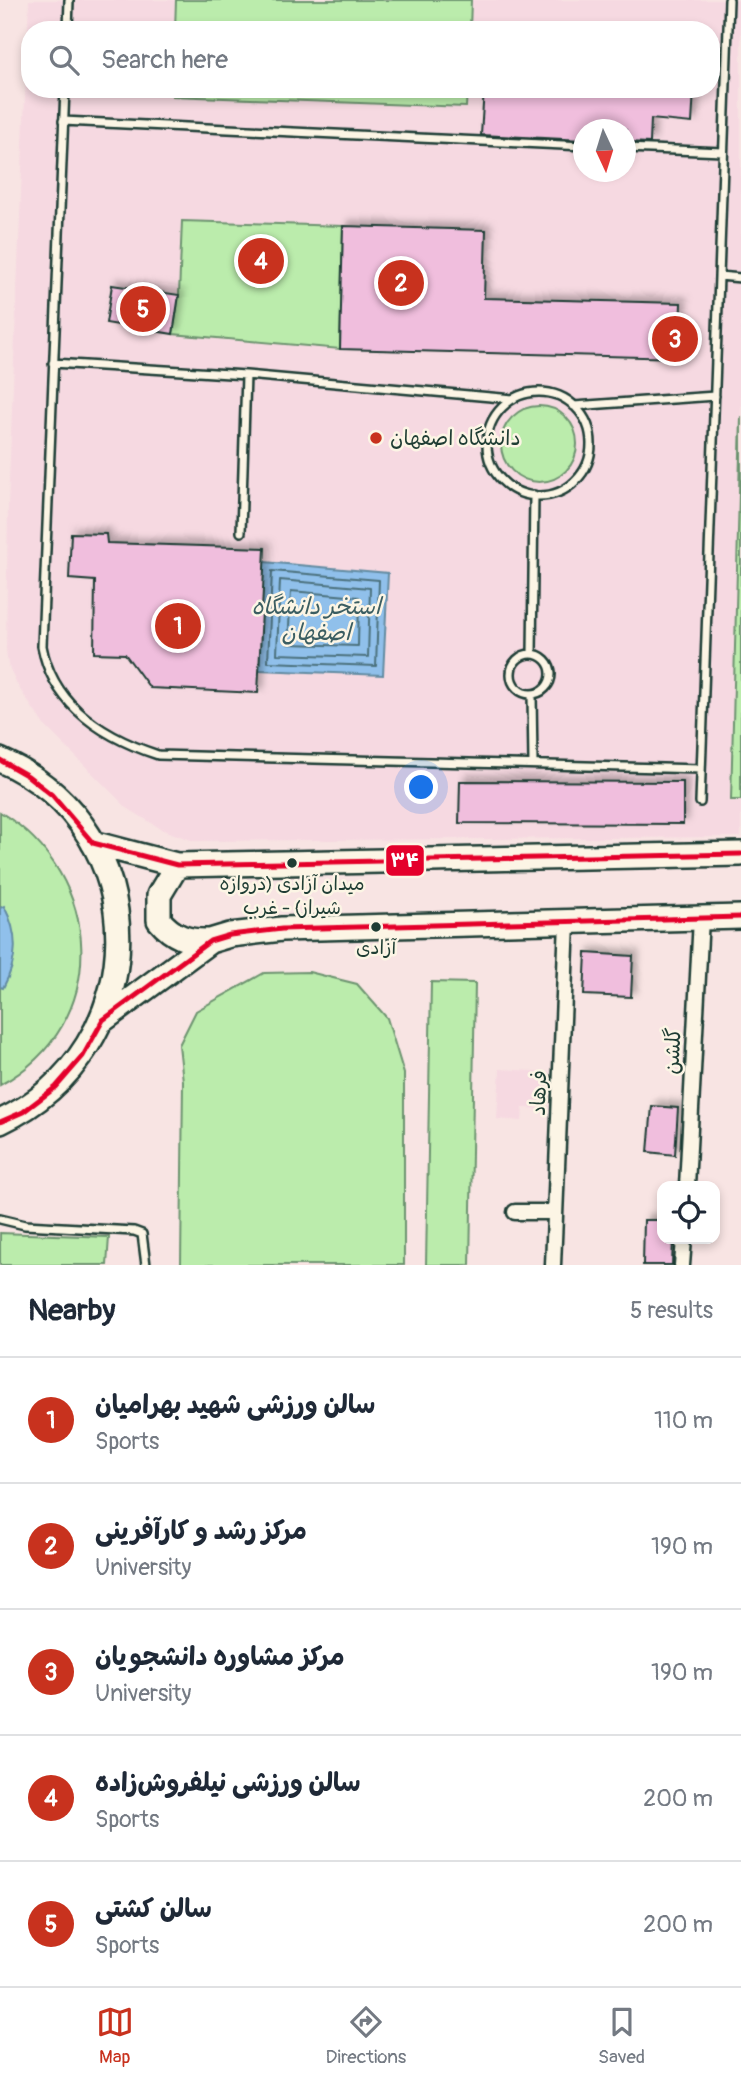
<!DOCTYPE html>
<html lang="en">
<head>
<meta charset="utf-8">
<style>
  :root { --surface:#fff; --page:#f6f6f7; --text:#1f2937; --muted:#747a83; --line:#e0e1e3; --accent:#c8321e }
  body { margin:0; font-family:Pangolin,"Playpen Sans Arabic",sans-serif; background:var(--page); color:var(--text) }
  .controls { position:absolute; right:21px; bottom:21px; display:grid; overflow:hidden; border-radius:14px; box-shadow:0 4px 10px #0003 }
  .controls button { width:63px; height:63px; display:grid; place-items:center; padding:0; border:0; border-bottom:2px solid var(--line); background:var(--surface); color:var(--text); font:35px sans-serif }
  .compass { position:absolute; left:573px; top:119px; width:63px; height:63px; border-radius:50%; background:var(--surface); box-shadow:0 4px 10px #0003; rotate:176deg }
  .you { position:absolute; left:422px; top:788px; width:24px; height:24px; margin:-18px; border:5px solid #fff; border-radius:50%; background:#1a73e8; box-shadow:0 0 0 10px #1a73e833 }
  .badge { display:grid; place-items:center; width:46px; height:46px; border-radius:50%; background:var(--accent); color:#fff; font-size:23px; font-weight:700 }
  .pin { position:absolute; translate:-50% -50%; border:4px solid #fff; box-shadow:0 2px 7px #0006 }
  .list { margin:0; padding:0; list-style:none }
  h2 { display:flex; justify-content:space-between; align-items:center; height:91px; margin:0; padding:0 28px; font-size:30px }
  h2 small { font-size:23px; font-weight:400; color:var(--muted) }
  .list li { display:grid; grid-template-columns:46px 1fr auto; gap:21px; align-items:center; box-sizing:border-box; height:126px; padding:0 28px; border-top:2px solid var(--line) }
  .list b { display:block; font-size:26px; white-space:nowrap }
  .list p { margin:0; font-size:23px; white-space:nowrap; color:var(--muted) }
  .list em { font-size:23px; font-style:normal; color:var(--muted) }
  .icon { flex:none; width:38px; height:38px; fill:none; stroke:currentColor; stroke-width:2; stroke-linecap:round; stroke-linejoin:round }
  .map { position:relative; flex:none; width:741px; height:1265px; overflow:hidden }
  .search { position:absolute; background:var(--surface); box-shadow:0 4px 10px #0003; left:21px; right:21px; top:21px; height:77px; display:flex; align-items:center; gap:18px; box-sizing:border-box; padding:0 24px; border-radius:28px; color:var(--muted); font-size:26px }
  .sheet { height:721px; background:var(--surface) }
  nav { display:flex; justify-content:space-around; align-items:center; box-sizing:border-box; height:98px; border-top:2px solid var(--line); background:var(--surface); font-size:19px; color:var(--muted) }
  nav a { display:grid; justify-items:center; gap:4px }
  nav .on { color:var(--accent) }
  .map>svg:first-child { display:block }
  .built { fill:#f6d9e1; fill-rule:evenodd }
  .green { fill:#bbecac; stroke:#6d9470; stroke-width:2 }
  .water { fill:#90c0eb; stroke:#638ca2; stroke-width:2 }
  .lines { fill:none; stroke-linecap:round; stroke-linejoin:round }
  .shore { stroke:#4c717d; stroke-width:2 }
  .building { fill:#f0bedd; stroke:#1f3d34; stroke-width:2; filter:url(#shadow) }
  .service-casing { stroke:#1f3d34; stroke-width:12 }
  .minor-casing { stroke:#1f3d34; stroke-width:19 }
  .primary-casing { stroke:#1f3d34; stroke-width:28 }
  .service { stroke:#fcf5e5; stroke-width:7 }
  .minor { stroke:#fcf5e5; stroke-width:14 }
  .primary { stroke:#fcf5e5; stroke-width:23 }
  .bus-1-casing { stroke:#fcf5e5; stroke-width:10 }
  .bus-1 { stroke:#e4002b; stroke-width:5 }
  .poi-dot { fill:#c8321e; stroke:#fcf5e5; stroke-width:2.5 }
  .bus-dot { fill:#1f3d34; stroke:#fcf5e5; stroke-width:2.5 }
  .labels { text-anchor:middle; dominant-baseline:central; stroke-width:5; stroke-linejoin:round; paint-order:stroke }
  .bus-label { font-size:19px; fill:#1f3d34; stroke:#fcf5e5 }
  .poi-label { font-size:21px; fill:#1f3d34; stroke:#fcf5e5; text-anchor:start }
  .street-label { font-size:21px; fill:#1f3d34; stroke:#fcf5e5 }
  .water-label { font-size:23px; font-style:italic; fill:#3b5e62; stroke:#fcf5e5 }
  .line-badge { stroke:#fcf5e5; stroke-width:2.5 }
  .badge-label { font-size:19px; text-anchor:middle; font-weight:bold; fill:#fff }
</style>
</head>
<body>
<div class="map">
<svg width="741" height="1265" viewBox="0 0 741 1265">
  <defs>
    <filter id="shadow"><feDropShadow dx="5" dy="-5" stdDeviation="3.5" flood-color="#0004"/></filter>
  </defs>
  <rect width="100%" height="100%" fill="#f8e4e3"/>
  <filter id="ink" filterUnits="userSpaceOnUse"><feTurbulence type="fractalNoise" baseFrequency=".0143" numOctaves="2"/><feDisplacementMap in="SourceGraphic" scale="14" xChannelSelector="R" yChannelSelector="G"/><feConvolveMatrix kernelMatrix="1 2 1 2 8 2 1 2 1" color-interpolation-filters="sRGB"/></filter>
  <g filter="url(#ink)">
    <!-- built -->
    <path class="built" d="M 29,0 L 741,0 L 741,837 L 194,841 L 163,830 L 127,808 L 44,725 L 19,688 L 8,665 L 6,649 L 8,505 ZM 30,30 L 711,30 L 711,89 L 30,89 ZM 584,130 L 626,130 L 626,172 L 584,172 Z
      M 500,1069 L 550,1072 L 548,1109 L 523,1108 L 522,1121 L 497,1119 Z"/>
    <!-- green -->
    <path class="green" d="M 176,0 L 471,0 L 470,30 L 175,30 Z
      M 172,89 L 467,89 L 466,107 L 172,96 Z
      M 182,221 L 343,226 L 340,349 L 173,334 L 179,295 Z
      M501 444a38 38 0 1 1 76 0a38 38 0 1 1-76 0Z
      M 741,416 L 741,800 L 731,800 Z
      M 0,812 C 104,875 113,1024 0,1085 Z
      M 309,972 L 357,984 L 387,1018 L 404,1074 L 404,1265 L 181,1265 L 183,1081 L 179,1045 L 196,1011 L 264,973 Z
      M 431,982 L 475,983 L 470,1265 L 426,1265 Z
      M 0,1233 L 109,1237 L 107,1265 L 0,1265 Z"/>
    <!-- water -->
    <path class="water" d="M 264,562 L 388,573 L 383,675 L 259,670 Z
      M 4,906 C 19,935 18,960 3,988 L 0,987 L 0,908 Z"/>
    <g class="lines">
      <!-- shore -->
      <path class="shore" d="M 272,571 L 379,580 L 376,666 L 268,662 Z
        M 280,580 L 370,588 L 368,657 L 277,654 Z
        M 291,591 L 359,597 L 358,646 L 288,644 Z"/>
    </g>
    <!-- building -->
    <path class="building" d="M 484,89 L 694,89 L 692,123 L 651,119 L 650,143 L 626,142 L 626,130 L 584,130 L 584,140 L 481,135 Z
      M 343,226 L 486,230 L 484,298 L 681,303 L 679,358 L 340,349 Z
      M 112,285 L 179,295 L 173,334 L 106,323 Z
      M 71,533 L 106,534 L 107,543 L 265,548 L 258,693 L 150,688 L 125,654 L 94,653 L 95,581 L 69,579 Z
      M 460,781 L 683,782 L 683,824 L 459,823 Z
      M 586,953 L 633,956 L 631,997 L 584,995 Z
      M 652,1106 L 678,1108 L 675,1155 L 648,1152 Z
      M 644,1220 L 662,1220 L 662,1239 L 673,1239 L 672,1265 L 643,1265 Z"/>
    <g class="lines">
      <!-- service casing -->
      <g class="service-casing">
        <path id="service" d="M 68,30 L 69,0
          M 65,89 L 42,646 C 53,706 103,737 158,755 L 701,769
          M 63,121 L 584,146
          M 626,148 L 723,152
          M 719,276 L 741,278
          M 53,363 L 246,375 L 513,399
          M487 444a52 52 0 1 1 104 0a52 52 0 1 1-104 0Z
          M 574,406 L 715,396
          M 241,532 L 246,375
          M 532,654 L 534,495
          M511 674a20 20 0 1 1 40 0a20 20 0 1 1-40 0Z
          M 532,694 L 533,764
          M 700,802 L 729,0
          M 0,1219 L 25,1225 L 134,1231 L 142,1234 L 146,1265"/>
      </g>
      <!-- minor casing -->
      <g class="minor-casing">
        <path id="minor" d="M 687,1186 L 701,918
          M 515,1212 L 555,1212
          M 553,1265 L 567,922
          M 682,1265 L 684,1239"/>
      </g>
      <!-- primary casing -->
      <g class="primary-casing">
        <path id="primary" d="M 0,760 C 160,830 154,1050 0,1122
          M 93,843 L 177,865 L 741,854
          M 177,865 L 159,895 L 159,920 C 173,937 188,942 210,941
          M 103,1020 L 210,941 L 230,935 L 282,929 L 741,917"/>
      </g>
      <!-- service -->
      <use href="#service" class="service"/>
      <!-- minor -->
      <use href="#minor" class="minor"/>
      <!-- primary -->
      <use href="#primary" class="primary"/>
      <!-- bus-1 casing -->
      <g class="bus-1-casing">
        <path id="bus-1" d="M 0,760 L 28,776 L 52,795 L 93,843 L 177,865 L 741,854
          M 0,1122 L 23,1112 L 56,1087 L 83,1056 L 103,1020 L 210,941 L 230,935 L 282,929 L 741,917"/>
      </g>
      <!-- bus-1 -->
      <use href="#bus-1" class="bus-1"/>
    </g>
  </g>
  <!-- markers -->
  <circle class="poi-dot" cx="376" cy="438" r="7"/>
  <g class="bus-dot">
    <circle cx="292" cy="863" r="6"/>
    <circle cx="376" cy="927" r="6"/>
  </g>
  <g class="labels">
    <!-- bus labels -->
    <g class="bus-label">
      <text x="292" y="884">میدان آزادی (دروازه<tspan x="292" dy="24">شیراز) - غرب</tspan></text>
      <text x="376" y="948">آزادی</text>
    </g>
    <!-- poi labels -->
    <g class="poi-label">
      <text x="390" y="438">دانشگاه اصفهان</text>
    </g>
    <!-- street labels -->
    <g class="street-label">
      <text transform="translate(673 1051) rotate(-87)">گلشن</text>
      <text transform="translate(539 1093) rotate(-88)">فرهاد</text>
    </g>
    <!-- water labels -->
    <g class="water-label">
      <text x="316" y="606">استخر دانشگاه<tspan x="316" dy="26">اصفهان</tspan></text>
    </g>
  </g>
  <rect class="line-badge" x="385" y="844" width="40" height="33" rx="7" fill="#e4002b"/>
  <g class="badge-label">
    <text x="405" y="867">۳۴</text>
  </g>
</svg>
<div class="controls">
<button><svg class="icon" aria-label="locate" viewBox="0 0 24 24"><circle cx="12" cy="12" r="6"/><path d="M12 2v4M12 18v4M2 12h4M18 12h4"/></svg></button>
</div>
<svg class="compass" viewBox="-18 -18 36 36"><path d="M0-13l5 13h-10z" fill="#e53935"/><path d="M0 13l5-13h-10z" fill="#747a83"/></svg>
<div class="you"></div>
<div class="pin badge" style="left:178px;top:626px">1</div>
<div class="pin badge" style="left:401px;top:283px">2</div>
<div class="pin badge" style="left:675px;top:339px">3</div>
<div class="pin badge" style="left:261px;top:261px">4</div>
<div class="pin badge" style="left:143px;top:309px">5</div>
<div class="search"><svg class="icon" aria-label="search" viewBox="0 0 24 24"><circle cx="10" cy="10" r="6"/><path d="M15 15l6 6"/></svg>Search here</div>
</div>
<section class="sheet">
<h2>Nearby<small>5 results</small></h2>
<ul class="list">
<li><span class="badge">1</span><div><b>سالن ورزشی شهید بهرامیان</b><p>Sports</p></div><em>110 m</em></li>
<li><span class="badge">2</span><div><b>مرکز رشد و کارآفرینی</b><p>University</p></div><em>190 m</em></li>
<li><span class="badge">3</span><div><b>مرکز مشاوره دانشجویان</b><p>University</p></div><em>190 m</em></li>
<li><span class="badge">4</span><div><b>سالن ورزشی نیلفروش‌زاده</b><p>Sports</p></div><em>200 m</em></li>
<li><span class="badge">5</span><div><b>سالن کشتی</b><p>Sports</p></div><em>200 m</em></li>
</ul>
</section>
<nav>
<a class="on"><svg class="icon" aria-label="map" viewBox="0 0 24 24"><path d="M3 6l6-2 6 2 6-2v14l-6 2-6-2-6 2zM9 4v14M15 6v14"/></svg>Map</a>
<a><svg class="icon" aria-label="directions" viewBox="0 0 24 24"><path d="M12 3l9 9-9 9-9-9zM9 14v-3h6M13 9l2 2-2 2"/></svg>Directions</a>
<a><svg class="icon" aria-label="saved" viewBox="0 0 24 24"><path d="M7 4h10v16l-5-4-5 4z"/></svg>Saved</a>
</nav>
</body>
</html>
